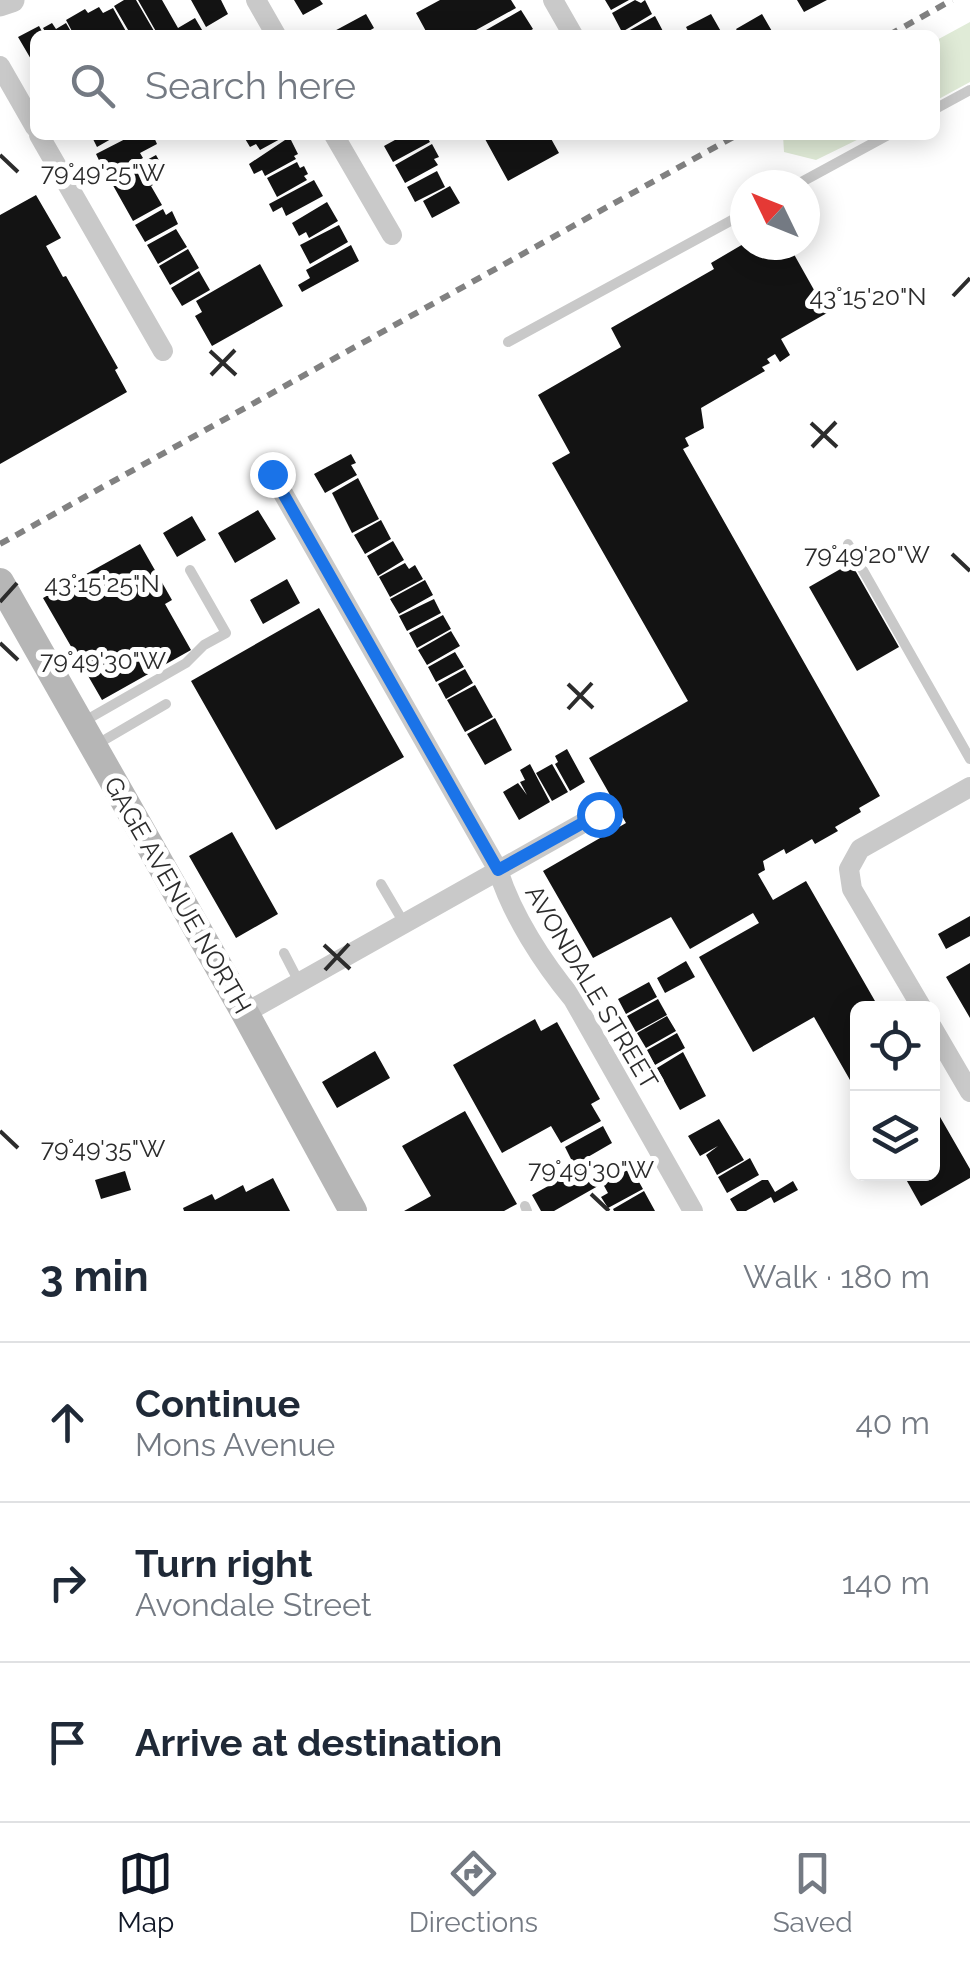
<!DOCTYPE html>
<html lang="en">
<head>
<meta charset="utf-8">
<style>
  :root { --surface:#fff; --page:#f6f6f7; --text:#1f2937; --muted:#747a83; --line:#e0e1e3; --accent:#111827 }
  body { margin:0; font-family:Raleway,sans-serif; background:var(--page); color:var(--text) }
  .controls { position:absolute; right:30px; bottom:30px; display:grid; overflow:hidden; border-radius:15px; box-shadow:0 5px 25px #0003 }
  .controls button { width:90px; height:90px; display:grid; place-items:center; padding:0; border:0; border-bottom:2px solid var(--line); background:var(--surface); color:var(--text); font:50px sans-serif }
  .compass { position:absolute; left:730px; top:170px; width:90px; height:90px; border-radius:50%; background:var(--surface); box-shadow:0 5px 25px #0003; rotate:313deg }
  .stop { position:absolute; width:30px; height:30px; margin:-22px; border:8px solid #1a73e8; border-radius:50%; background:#fff }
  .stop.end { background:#1a73e8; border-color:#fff; box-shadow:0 2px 10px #0008 }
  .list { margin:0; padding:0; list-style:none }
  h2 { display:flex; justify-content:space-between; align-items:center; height:130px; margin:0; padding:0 40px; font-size:42px }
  h2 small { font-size:32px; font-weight:400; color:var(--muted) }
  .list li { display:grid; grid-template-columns:65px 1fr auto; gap:30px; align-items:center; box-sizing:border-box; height:160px; padding:0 40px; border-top:2px solid var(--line) }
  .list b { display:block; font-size:38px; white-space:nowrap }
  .list p { margin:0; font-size:32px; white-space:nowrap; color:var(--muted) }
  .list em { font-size:32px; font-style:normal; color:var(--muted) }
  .icon { flex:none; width:55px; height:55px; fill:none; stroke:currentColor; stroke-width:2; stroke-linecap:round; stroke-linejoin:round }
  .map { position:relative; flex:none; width:970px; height:1211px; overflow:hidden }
  .search { position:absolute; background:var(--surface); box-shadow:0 5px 25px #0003; left:30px; right:30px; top:30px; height:110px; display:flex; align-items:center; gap:25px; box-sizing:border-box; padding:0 35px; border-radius:15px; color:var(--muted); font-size:38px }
  .sheet { height:610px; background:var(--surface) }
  nav { display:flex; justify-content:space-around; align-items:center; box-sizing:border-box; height:140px; border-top:2px solid var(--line); background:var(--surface); font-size:28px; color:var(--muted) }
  nav a { display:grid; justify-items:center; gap:5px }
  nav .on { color:var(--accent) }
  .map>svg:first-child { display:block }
  .green { fill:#e0ebd7 }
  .building { fill:#131313 }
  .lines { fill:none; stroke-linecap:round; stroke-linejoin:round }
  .service { stroke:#c9c9c9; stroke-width:10 }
  .minor { stroke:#c9c9c9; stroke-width:20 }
  .tertiary { stroke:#c9c9c9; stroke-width:25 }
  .secondary { stroke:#b6b6b6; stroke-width:28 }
  .rail { stroke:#818181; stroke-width:6; stroke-dasharray:10 8; stroke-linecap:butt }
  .route { stroke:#1a73e8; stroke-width:12 }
  .ticks { fill:none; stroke:#2c2c2c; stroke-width:4 }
  .labels { text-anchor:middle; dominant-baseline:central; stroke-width:10; stroke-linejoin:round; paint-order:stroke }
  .street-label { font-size:25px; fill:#2c2c2c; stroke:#fff }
  .ticks-label { font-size:25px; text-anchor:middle; fill:#2c2c2c; stroke:#fff; stroke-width:10; stroke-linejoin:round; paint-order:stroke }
</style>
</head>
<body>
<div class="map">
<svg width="970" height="1211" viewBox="0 0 970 1211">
  <rect width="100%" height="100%" fill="#fff"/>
  <!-- green -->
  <path class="green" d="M 970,22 L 970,82 L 935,101 L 935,41 Z
    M 783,135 L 867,135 L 816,160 L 784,152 Z"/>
  <!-- building -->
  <path class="building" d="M 124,0 L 136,0 L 154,31 L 148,35 L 131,35 L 114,6 Z
    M 138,0 L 162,0 L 178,28 L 195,18 L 205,35 L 158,35 Z
    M 191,0 L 221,0 L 228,14 L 206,27 Z
    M 294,0 L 320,0 L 323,4 L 303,15 Z
    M 440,0 L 511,0 L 516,8 L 467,35 L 428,35 L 416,13 Z
    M 605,0 L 629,0 L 611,10 Z
    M 635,0 L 641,3 L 645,0 L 652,14 L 622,32 L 612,13 Z
    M 797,0 L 827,0 L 804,12 Z
    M 99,7 L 103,13 L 113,8 L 128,35 L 74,35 L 66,20 L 85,9 L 88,13 Z
    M 521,10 L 533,29 L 523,35 L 489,35 L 486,30 Z
    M 366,14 L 374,28 L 362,35 L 327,35 Z
    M 711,14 L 723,35 L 690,35 L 686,27 Z
    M 762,14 L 773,33 L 740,35 L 736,29 Z
    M 655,16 L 665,35 L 621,35 Z
    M 52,23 L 56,29 L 66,23 L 73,35 L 47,35 L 43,28 Z
    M 39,26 L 44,35 L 35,35 L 35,66 L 18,37 Z
    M 91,135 L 118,135 L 97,147 Z
    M 133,135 L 153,135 L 157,144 L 140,153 L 143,158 L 107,177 L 96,154 Z
    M 247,135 L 281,135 L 282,138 L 260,150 L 256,144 L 250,147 L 244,137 Z
    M 404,135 L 426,135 L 430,142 L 393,162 L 384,146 Z
    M 493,135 L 549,135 L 559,153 L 508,181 L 485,139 Z
    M 285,140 L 291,140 L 298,154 L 294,156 L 296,159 L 265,176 L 262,170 L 254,174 L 249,164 Z
    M 432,144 L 439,157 L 434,159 L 438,165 L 405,183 L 395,165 Z
    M 156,155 L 165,171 L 154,177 L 157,183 L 151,186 L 162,205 L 133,221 L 110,180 Z
    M 297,162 L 300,168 L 304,166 L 308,174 L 304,176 L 307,180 L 277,197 L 267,178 Z
    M 437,171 L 445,187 L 415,202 L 407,187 Z
    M 314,180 L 323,196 L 286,216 L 282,207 L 273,212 L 269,204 Z
    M 450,186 L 460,203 L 432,218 L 423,201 Z
    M 36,195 L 61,238 L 46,246 L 63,277 L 66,276 L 118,368 L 115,370 L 127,392 L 0,464 L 0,215 Z
    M 327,202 L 338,221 L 309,238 L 306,232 L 299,236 L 292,223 Z
    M 163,209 L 166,215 L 172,211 L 178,224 L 145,242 L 135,225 Z
    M 339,225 L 348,242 L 310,264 L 300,245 Z
    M 176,229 L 187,247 L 158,264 L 147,245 Z
    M 745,243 L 767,245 L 774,258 L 791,249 L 827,313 L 781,339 L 790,355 L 780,362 L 775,354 L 767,359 L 770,363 L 762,367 L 765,371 L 701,408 L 704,428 L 685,438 L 689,446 L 683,449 L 880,796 L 859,808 L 861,812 L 835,827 L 838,831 L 815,844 L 812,839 L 786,854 L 784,849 L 763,861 L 765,870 L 758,874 L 773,900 L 806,881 L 879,1008 L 858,1008 L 858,1094 L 814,1017 L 753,1052 L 699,957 L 759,923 L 753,913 L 690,949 L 671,917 L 593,958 L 543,871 L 626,823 L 589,758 L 688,701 L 552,463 L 570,453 L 538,395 L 621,347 L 611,328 L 714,269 L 711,263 Z
    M 351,245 L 359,261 L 302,292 L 298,285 L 310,278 L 306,270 Z
    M 188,249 L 199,268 L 170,285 L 159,266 Z
    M 260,264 L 283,306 L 212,346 L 195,316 L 202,312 L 196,301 Z
    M 199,271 L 210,290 L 182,306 L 171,288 Z
    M 351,454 L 356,463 L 351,465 L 357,475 L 325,493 L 314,474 Z
    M 358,478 L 379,519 L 352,533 L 332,493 Z
    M 258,510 L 276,539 L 235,563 L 218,533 Z
    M 192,516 L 206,540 L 177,557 L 163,533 Z
    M 381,520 L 391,539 L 365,554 L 354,535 Z
    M 393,541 L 404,560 L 378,576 L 367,556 Z
    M 140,544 L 172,600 L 165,604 L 191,650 L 102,700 L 43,598 Z
    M 405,563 L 409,569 L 415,565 L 423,579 L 390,597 L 379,577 Z
    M 851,563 L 899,647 L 857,671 L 809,587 Z
    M 287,579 L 300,603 L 263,624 L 250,600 Z
    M 425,580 L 433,595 L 399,614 L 390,599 Z
    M 434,599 L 441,613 L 407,631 L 399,616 Z
    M 319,608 L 404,757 L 276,830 L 191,681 Z
    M 443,615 L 451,629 L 417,648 L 409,633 Z
    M 451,631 L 460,646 L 427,665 L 418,650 Z
    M 455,652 L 464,667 L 436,682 L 428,667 Z
    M 465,669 L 473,683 L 446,699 L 438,684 Z
    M 475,685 L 493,717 L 465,732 L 447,700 Z
    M 495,718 L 512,750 L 485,765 L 467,734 Z
    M 567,749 L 585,782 L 570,791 L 555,764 L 558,762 L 555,756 Z
    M 530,764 L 550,802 L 519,820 L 503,792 L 518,783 L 527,795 L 520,782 L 525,780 L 520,770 Z
    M 552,764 L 568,792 L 552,801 L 536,773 Z
    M 232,832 L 278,914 L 236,938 L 189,856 Z
    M 970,916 L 970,936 L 946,949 L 938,934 Z
    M 686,961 L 695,977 L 665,993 L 657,978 Z
    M 970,963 L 970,1018 L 946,977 Z
    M 649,982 L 657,997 L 626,1014 L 618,999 Z
    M 658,999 L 667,1015 L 636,1032 L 627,1016 Z
    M 667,1016 L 676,1031 L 646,1048 L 637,1033 Z
    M 535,1019 L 541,1031 L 557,1022 L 600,1099 L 591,1104 L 601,1121 L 561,1143 L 551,1126 L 502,1153 L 453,1065 Z
    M 677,1033 L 685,1048 L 655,1065 L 647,1050 Z
    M 375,1051 L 390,1078 L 337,1108 L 322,1082 Z
    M 683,1052 L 706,1096 L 680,1110 L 657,1068 Z
    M 932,1103 L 970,1169 L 970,1178 L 921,1206 L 903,1174 L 932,1174 Z
    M 465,1111 L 517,1204 L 504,1211 L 404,1211 L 431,1196 L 402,1146 Z
    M 719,1119 L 744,1160 L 717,1175 L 706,1155 L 718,1146 L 700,1156 L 688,1136 Z
    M 603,1126 L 612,1143 L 574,1165 L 565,1147 Z
    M 750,1158 L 759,1175 L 727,1193 L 718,1177 Z
    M 586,1165 L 598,1186 L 554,1211 L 541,1211 L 532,1195 Z
    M 631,1168 L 643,1189 L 608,1208 L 601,1197 L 608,1193 L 603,1184 Z
    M 125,1171 L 131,1190 L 101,1199 L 95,1180 Z
    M 273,1178 L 290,1211 L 184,1211 L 183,1208 L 212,1194 L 215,1200 L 243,1185 L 246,1192 Z
    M 762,1180 L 768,1180 L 775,1192 L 793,1181 L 798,1190 L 774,1203 L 771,1197 L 746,1211 L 737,1211 L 730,1199 Z
    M 644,1191 L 655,1211 L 614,1211 L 613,1209 Z"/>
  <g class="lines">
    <!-- service -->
    <path class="service" d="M 935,109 L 970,90
      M 796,185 L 888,135
      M 508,342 L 745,213
      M 848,544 L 970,759
      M 81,723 L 186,663 L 204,645 L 226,633 L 190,570
      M 94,746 L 166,704
      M 381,884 L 404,923
      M 284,953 L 299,982
      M 525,1206 L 527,1211"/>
    <!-- minor -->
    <path class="minor" d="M 256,0 L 276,35
      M 553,0 L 573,35
      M 0,66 L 35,127
      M 39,135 L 163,351
      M 334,135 L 392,235
      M 272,474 L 498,870 C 512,915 543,963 573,999 L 693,1211
      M 922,1008 L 852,889 L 849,869 L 860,849 L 970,787
      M 245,1013 L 599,814
      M 932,1027 L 970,1092"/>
    <!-- tertiary -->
    <path class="tertiary" d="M 0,4 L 12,0"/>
    <!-- secondary -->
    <path class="secondary" d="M 0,582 L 245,1013 L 353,1211"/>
    <!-- rail -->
    <path class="rail" d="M 889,35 L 952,0
      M 0,544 L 737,135"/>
  </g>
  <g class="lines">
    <!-- route -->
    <path class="route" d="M 272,474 L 498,870 L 599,814"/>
  </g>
  <!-- ticks -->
  <path class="ticks" d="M 0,155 L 18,172M 953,296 L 970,278M 210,351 L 236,375M 211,375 L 235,350M 811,423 L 837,447M 812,447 L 836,422M 952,554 L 970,571M 0,602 L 17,583M 0,643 L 18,660M 568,684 L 593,708M 568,709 L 592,683M 324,945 L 350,969M 325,970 L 349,944M 0,1131 L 18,1148M 591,1194 L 609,1211"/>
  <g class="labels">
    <!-- street labels -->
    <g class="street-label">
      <text transform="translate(178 895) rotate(60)">GAGE AVENUE NORTH</text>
      <text transform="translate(592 987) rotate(59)">AVONDALE STREET</text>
    </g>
  </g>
  <g class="ticks-label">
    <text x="103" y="181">79°49'25"W</text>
    <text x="868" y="305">43°15'20"N</text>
    <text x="867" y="563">79°49'20"W</text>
    <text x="102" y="592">43°15'25"N</text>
    <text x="103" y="669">79°49'30"W</text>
    <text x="103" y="1157">79°49'35"W</text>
    <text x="591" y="1178">79°49'30"W</text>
  </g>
</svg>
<div class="controls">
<button><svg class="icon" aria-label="locate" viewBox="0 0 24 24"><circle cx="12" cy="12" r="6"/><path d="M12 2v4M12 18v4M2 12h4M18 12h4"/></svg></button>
<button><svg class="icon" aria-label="layers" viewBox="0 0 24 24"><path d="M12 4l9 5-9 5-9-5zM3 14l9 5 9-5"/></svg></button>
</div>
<svg class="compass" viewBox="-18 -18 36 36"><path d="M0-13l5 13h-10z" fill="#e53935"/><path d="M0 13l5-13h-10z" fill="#747a83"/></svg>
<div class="stop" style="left:599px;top:814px"></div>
<div class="stop end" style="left:272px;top:474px"></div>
<div class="search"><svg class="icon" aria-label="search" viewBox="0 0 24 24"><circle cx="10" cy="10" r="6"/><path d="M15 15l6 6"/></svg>Search here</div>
</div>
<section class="sheet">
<h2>3 min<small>Walk · 180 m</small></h2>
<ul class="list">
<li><svg class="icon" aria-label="ahead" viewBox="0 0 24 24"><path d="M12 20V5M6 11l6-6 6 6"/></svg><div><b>Continue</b><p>Mons Avenue</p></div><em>40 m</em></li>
<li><svg class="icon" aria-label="right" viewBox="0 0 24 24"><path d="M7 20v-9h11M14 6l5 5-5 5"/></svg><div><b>Turn right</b><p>Avondale Street</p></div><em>140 m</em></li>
<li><svg class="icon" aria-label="arrive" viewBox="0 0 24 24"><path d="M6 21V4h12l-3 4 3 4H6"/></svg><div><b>Arrive at destination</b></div></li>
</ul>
</section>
<nav>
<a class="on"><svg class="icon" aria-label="map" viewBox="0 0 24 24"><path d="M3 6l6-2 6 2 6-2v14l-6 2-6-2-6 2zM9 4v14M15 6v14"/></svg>Map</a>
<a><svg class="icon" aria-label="directions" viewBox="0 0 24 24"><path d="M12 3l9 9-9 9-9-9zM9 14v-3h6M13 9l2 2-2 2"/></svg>Directions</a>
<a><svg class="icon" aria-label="saved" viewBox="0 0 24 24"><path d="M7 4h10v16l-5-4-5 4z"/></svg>Saved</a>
</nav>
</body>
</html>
